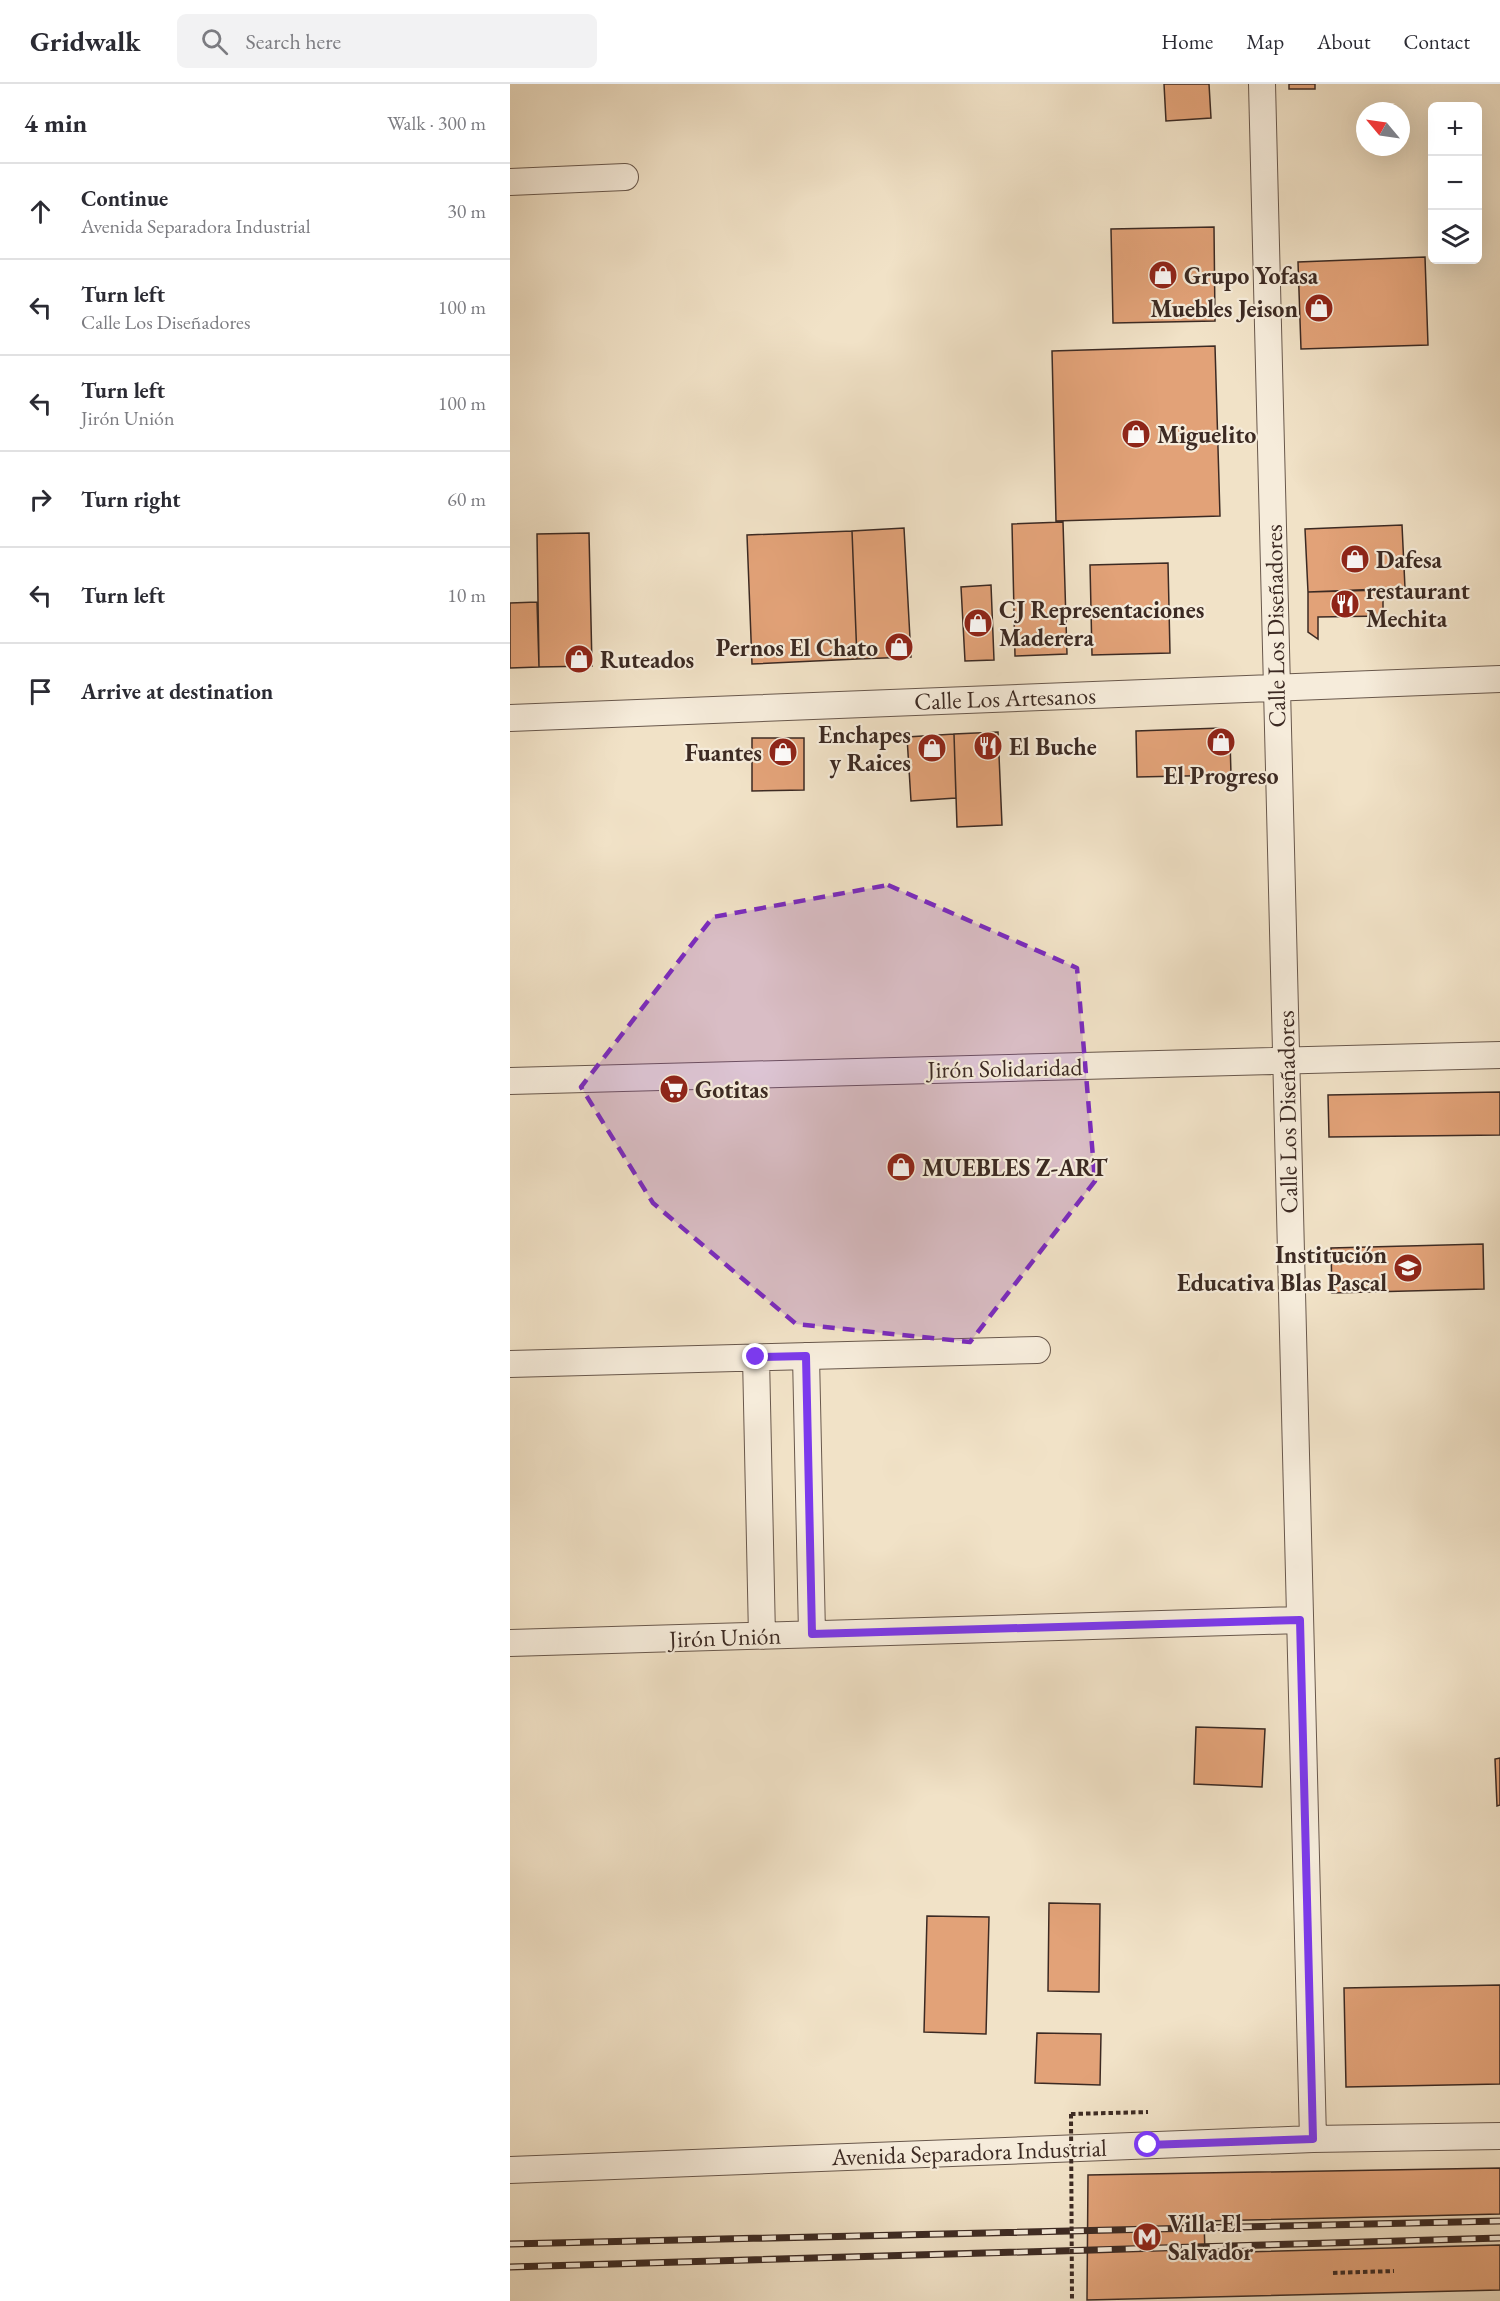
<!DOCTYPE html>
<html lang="en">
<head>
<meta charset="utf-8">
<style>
  :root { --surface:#fff; --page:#f2f2f3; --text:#2b2b33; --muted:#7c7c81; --line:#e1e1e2 }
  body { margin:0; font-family:"EB Garamond",serif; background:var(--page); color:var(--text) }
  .controls { position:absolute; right:18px; top:18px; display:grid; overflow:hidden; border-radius:9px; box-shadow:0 6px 24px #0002 }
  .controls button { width:54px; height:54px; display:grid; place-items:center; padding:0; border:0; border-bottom:2px solid var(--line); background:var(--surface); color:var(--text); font:30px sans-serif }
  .compass { position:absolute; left:846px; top:18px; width:54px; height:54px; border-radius:50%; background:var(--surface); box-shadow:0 6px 24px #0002; rotate:299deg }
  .stop { position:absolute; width:18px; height:18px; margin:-14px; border:4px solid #7c3aed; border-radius:50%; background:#fff }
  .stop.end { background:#7c3aed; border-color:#fff; box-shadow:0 2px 6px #0008 }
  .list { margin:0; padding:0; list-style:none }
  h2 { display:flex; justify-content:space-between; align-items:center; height:78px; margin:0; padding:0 24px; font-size:26px }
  h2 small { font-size:20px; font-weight:400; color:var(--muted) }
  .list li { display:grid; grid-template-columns:39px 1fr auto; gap:18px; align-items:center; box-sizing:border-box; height:96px; padding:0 24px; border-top:2px solid var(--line) }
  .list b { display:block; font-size:22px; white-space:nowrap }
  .list p { margin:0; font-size:20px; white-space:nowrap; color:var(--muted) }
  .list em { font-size:20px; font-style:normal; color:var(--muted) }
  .icon { flex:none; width:33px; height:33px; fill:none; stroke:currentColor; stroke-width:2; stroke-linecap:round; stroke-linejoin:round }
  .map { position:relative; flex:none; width:990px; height:2217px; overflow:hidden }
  header { display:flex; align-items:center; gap:36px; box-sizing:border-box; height:84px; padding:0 30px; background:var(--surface); border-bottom:2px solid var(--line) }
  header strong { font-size:28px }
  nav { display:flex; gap:33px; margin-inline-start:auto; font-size:21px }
  .search { width:420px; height:54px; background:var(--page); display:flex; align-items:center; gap:15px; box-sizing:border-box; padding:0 21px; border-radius:9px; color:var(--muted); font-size:22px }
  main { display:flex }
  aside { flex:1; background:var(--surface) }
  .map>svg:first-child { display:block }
  .building { fill:#e2a278; stroke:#3c2a23; stroke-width:1.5 }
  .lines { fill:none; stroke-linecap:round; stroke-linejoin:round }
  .minor-casing { stroke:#69584c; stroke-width:28 }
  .path { stroke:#3c2a23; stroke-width:4; stroke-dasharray:4.5 3; stroke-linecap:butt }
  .minor { stroke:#f6ecdb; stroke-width:26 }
  .rail-casing { stroke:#3c2a23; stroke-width:7 }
  .rail { stroke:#f6ecdb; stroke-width:4.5; stroke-dasharray:14; stroke-linecap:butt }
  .path-bridge { stroke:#3c2a23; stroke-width:4; stroke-dasharray:4.5 3; stroke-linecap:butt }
  .route { stroke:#7c3aed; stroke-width:8 }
  .marked { fill:#7b2cbf; fill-opacity:0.2; stroke:#7b2cbf; stroke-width:4.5; stroke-dasharray:12 8; stroke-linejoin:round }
  .labels { text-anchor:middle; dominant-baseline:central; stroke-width:4.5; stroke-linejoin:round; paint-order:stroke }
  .poi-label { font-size:24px; font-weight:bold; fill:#3c2a23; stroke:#f6ecdb; text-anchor:start }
  .street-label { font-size:24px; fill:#3c2a23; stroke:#f6ecdb }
</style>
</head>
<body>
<header>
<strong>Gridwalk</strong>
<div class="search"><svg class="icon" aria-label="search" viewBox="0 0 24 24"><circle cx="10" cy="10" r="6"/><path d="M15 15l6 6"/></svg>Search here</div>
<nav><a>Home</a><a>Map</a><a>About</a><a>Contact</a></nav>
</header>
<main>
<aside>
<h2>4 min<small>Walk · 300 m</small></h2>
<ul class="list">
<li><svg class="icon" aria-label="ahead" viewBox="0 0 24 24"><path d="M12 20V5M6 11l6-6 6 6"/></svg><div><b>Continue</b><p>Avenida Separadora Industrial</p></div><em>30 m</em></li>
<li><svg class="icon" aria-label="left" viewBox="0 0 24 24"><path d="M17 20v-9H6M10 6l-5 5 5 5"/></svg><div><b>Turn left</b><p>Calle Los Diseñadores</p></div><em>100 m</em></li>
<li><svg class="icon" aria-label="left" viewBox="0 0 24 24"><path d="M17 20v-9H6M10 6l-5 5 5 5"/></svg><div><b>Turn left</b><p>Jirón Unión</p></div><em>100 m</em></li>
<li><svg class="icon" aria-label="right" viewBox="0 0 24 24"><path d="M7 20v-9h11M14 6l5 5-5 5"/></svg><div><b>Turn right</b></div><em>60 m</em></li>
<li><svg class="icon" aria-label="left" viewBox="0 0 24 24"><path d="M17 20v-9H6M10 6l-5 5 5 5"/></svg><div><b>Turn left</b></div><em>10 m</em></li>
<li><svg class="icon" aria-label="arrive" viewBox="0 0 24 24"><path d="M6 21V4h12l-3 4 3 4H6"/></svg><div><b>Arrive at destination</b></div></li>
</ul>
</aside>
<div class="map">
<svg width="990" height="2217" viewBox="0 0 990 2217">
  <rect width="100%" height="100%" fill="#f1e2c7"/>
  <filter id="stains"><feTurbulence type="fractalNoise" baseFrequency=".00333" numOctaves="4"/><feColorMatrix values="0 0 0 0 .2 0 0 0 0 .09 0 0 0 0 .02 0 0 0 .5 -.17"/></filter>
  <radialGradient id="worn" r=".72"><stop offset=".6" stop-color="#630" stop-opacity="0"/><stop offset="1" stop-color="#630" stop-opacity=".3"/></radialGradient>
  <!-- building -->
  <path class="building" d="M 654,0 L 699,0 L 701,34 L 656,37 Z
    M 779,0 L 805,0 L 805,5 L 779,5 Z
    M 704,143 L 705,237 L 603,239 L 601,145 Z
    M 915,173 L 918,261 L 791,265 L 788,178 Z
    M 705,262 L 710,432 L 546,437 L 542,267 Z
    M 553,438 L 557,570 L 505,572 L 502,440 Z
    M 892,441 L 895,504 L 798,508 L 795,445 Z
    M 394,444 L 401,573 L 347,575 L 342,447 Z
    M 342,447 L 347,575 L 242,580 L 237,451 Z
    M 79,449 L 82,582 L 29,583 L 27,450 Z
    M 658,479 L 660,569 L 582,571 L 580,481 Z
    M 481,501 L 484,576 L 455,577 L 451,503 Z
    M 873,506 L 873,532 L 808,533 L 808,555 L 798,548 L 798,508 Z
    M 27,518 L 29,583 L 0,584 L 0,519 Z
    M 711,644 L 720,655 L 721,691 L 627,693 L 626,647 Z
    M 488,648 L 492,741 L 447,743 L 444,650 Z
    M 444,650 L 446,714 L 401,717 L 397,653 Z
    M 242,654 L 294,654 L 294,706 L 242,707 Z
    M 990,1008 L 990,1051 L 819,1053 L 818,1011 Z
    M 973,1160 L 974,1205 L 822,1209 L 821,1164 Z
    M 686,1643 L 755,1645 L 752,1703 L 684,1700 Z
    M 990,1674 L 990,1721 L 987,1722 L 985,1675 Z
    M 539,1819 L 590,1820 L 589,1908 L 538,1907 Z
    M 417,1832 L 479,1833 L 476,1950 L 414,1948 Z
    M 990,1901 L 990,2000 L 836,2003 L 834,1904 Z
    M 527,1949 L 591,1950 L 590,2001 L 525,1999 Z
    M 990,2084 L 990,2130 L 694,2137 L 695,2169 L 990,2161 L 990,2206 L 577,2216 L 578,2091 Z"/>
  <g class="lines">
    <!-- minor casing -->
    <g class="minor-casing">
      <path id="minor" d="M 752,0 L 803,2055
        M 0,98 L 115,93
        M 0,634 L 990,595
        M 0,997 L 990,971
        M 296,1272 L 302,1550
        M 246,1273 L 252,1552
        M 0,1280 L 527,1266
        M 0,1559 L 790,1536
        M 0,2086 L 803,2055 L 990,2052"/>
    </g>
    <!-- path -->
    <path class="path" d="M 561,2030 L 638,2028
      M 823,2189 L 884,2187"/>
    <!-- minor -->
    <use href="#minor" class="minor"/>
    <!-- rail casing -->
    <g class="rail-casing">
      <path id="rail" d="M 0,2160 L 990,2137
        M 0,2183 L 990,2154"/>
    </g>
    <!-- rail -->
    <use href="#rail" class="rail"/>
    <!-- path-bridge -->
    <path class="path-bridge" d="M 561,2030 L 562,2217"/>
  </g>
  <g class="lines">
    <!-- route -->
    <path class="route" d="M 246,1273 L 296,1272 L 302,1550 L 790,1536 L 803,2055 L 638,2061"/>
  </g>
  <!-- marked area -->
  <path class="marked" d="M 378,801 L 567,884 L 585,1097 L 460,1258 L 286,1240 L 143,1119 L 71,1003 L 203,833 Z"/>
  <!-- icons -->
  <defs>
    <g id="shop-disc" transform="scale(1.5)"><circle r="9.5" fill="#8f2418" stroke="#f6ecdb"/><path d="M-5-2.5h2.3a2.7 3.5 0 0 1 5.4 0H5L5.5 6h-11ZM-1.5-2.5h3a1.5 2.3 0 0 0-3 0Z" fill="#fff"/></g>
    <g id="restaurant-disc" transform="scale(1.5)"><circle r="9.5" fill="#8f2418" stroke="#f6ecdb"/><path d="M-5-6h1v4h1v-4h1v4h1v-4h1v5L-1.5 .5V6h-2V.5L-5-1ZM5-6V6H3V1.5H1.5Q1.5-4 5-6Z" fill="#fff"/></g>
    <g id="supermarket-disc" transform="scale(1.5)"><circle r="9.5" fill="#8f2418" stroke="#f6ecdb"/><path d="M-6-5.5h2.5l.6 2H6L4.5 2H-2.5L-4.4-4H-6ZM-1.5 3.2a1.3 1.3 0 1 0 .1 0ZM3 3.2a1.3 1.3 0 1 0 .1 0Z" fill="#fff"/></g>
    <g id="school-disc" transform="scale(1.5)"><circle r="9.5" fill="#8f2418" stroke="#f6ecdb"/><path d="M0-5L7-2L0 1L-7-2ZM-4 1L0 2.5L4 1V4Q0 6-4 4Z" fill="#fff"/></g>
    <g id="metro-disc" transform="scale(1.5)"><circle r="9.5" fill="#8f2418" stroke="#f6ecdb"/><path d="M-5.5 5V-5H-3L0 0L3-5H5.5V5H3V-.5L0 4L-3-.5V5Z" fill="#fff"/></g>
  </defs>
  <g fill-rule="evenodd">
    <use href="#shop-disc" x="653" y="191"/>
    <use href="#shop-disc" x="809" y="224"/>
    <use href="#shop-disc" x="626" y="350"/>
    <use href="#shop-disc" x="845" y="475"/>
    <use href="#restaurant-disc" x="835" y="520"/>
    <use href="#shop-disc" x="468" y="539"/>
    <use href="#shop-disc" x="389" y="563"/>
    <use href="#shop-disc" x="69" y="575"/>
    <use href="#shop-disc" x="711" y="658"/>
    <use href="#restaurant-disc" x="478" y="662"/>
    <use href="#shop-disc" x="422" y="664"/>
    <use href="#shop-disc" x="273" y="668"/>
    <use href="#supermarket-disc" x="164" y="1005"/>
    <use href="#shop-disc" x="391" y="1083"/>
    <use href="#school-disc" x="898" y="1184"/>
    <use href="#metro-disc" x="637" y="2153"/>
  </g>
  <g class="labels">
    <!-- poi labels -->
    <g class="poi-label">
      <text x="674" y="191">Grupo Yofasa</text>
      <text x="788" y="224" text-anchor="end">Muebles Jeison</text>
      <text x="647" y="350">Miguelito</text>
      <text x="866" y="475">Dafesa</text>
      <text x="856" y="506">restaurant<tspan x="856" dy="28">Mechita</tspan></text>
      <text x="489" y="525">CJ Representaciones<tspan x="489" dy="28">Maderera</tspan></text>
      <text x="368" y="563" text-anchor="end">Pernos El Chato</text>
      <text x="90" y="575">Ruteados</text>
      <text x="401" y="650" text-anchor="end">Enchapes<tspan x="401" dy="28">y Raices</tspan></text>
      <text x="499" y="662">El Buche</text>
      <text x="252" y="668" text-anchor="end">Fuantes</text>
      <text x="711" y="691" text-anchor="middle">El Progreso</text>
      <text x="185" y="1005">Gotitas</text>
      <text x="412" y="1083">MUEBLES Z-ART</text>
      <text x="877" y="1170" text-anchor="end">Institución<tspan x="877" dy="28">Educativa Blas Pascal</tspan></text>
      <text x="658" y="2139">Villa El<tspan x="658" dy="28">Salvador</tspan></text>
    </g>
    <!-- street labels -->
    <g class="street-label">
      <text transform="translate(765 542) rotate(-91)">Calle Los Diseñadores</text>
      <text transform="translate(495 614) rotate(-2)">Calle Los Artesanos</text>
      <text transform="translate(495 984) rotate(-1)">Jirón Solidaridad</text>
      <text transform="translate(777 1028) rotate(-91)">Calle Los Diseñadores</text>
      <text transform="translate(215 1553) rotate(-2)">Jirón Unión</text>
      <text transform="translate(459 2068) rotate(-2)">Avenida Separadora Industrial</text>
    </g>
  </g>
  <rect width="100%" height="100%" filter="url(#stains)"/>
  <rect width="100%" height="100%" fill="url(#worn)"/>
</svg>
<div class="controls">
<button>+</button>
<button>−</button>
<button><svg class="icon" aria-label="layers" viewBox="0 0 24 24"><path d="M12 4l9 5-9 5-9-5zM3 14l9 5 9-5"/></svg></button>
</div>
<svg class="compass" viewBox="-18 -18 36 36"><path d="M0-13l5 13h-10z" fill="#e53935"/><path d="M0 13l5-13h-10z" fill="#7c7c81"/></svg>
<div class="stop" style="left:638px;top:2061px"></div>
<div class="stop end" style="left:246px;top:1273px"></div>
</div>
</main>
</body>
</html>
